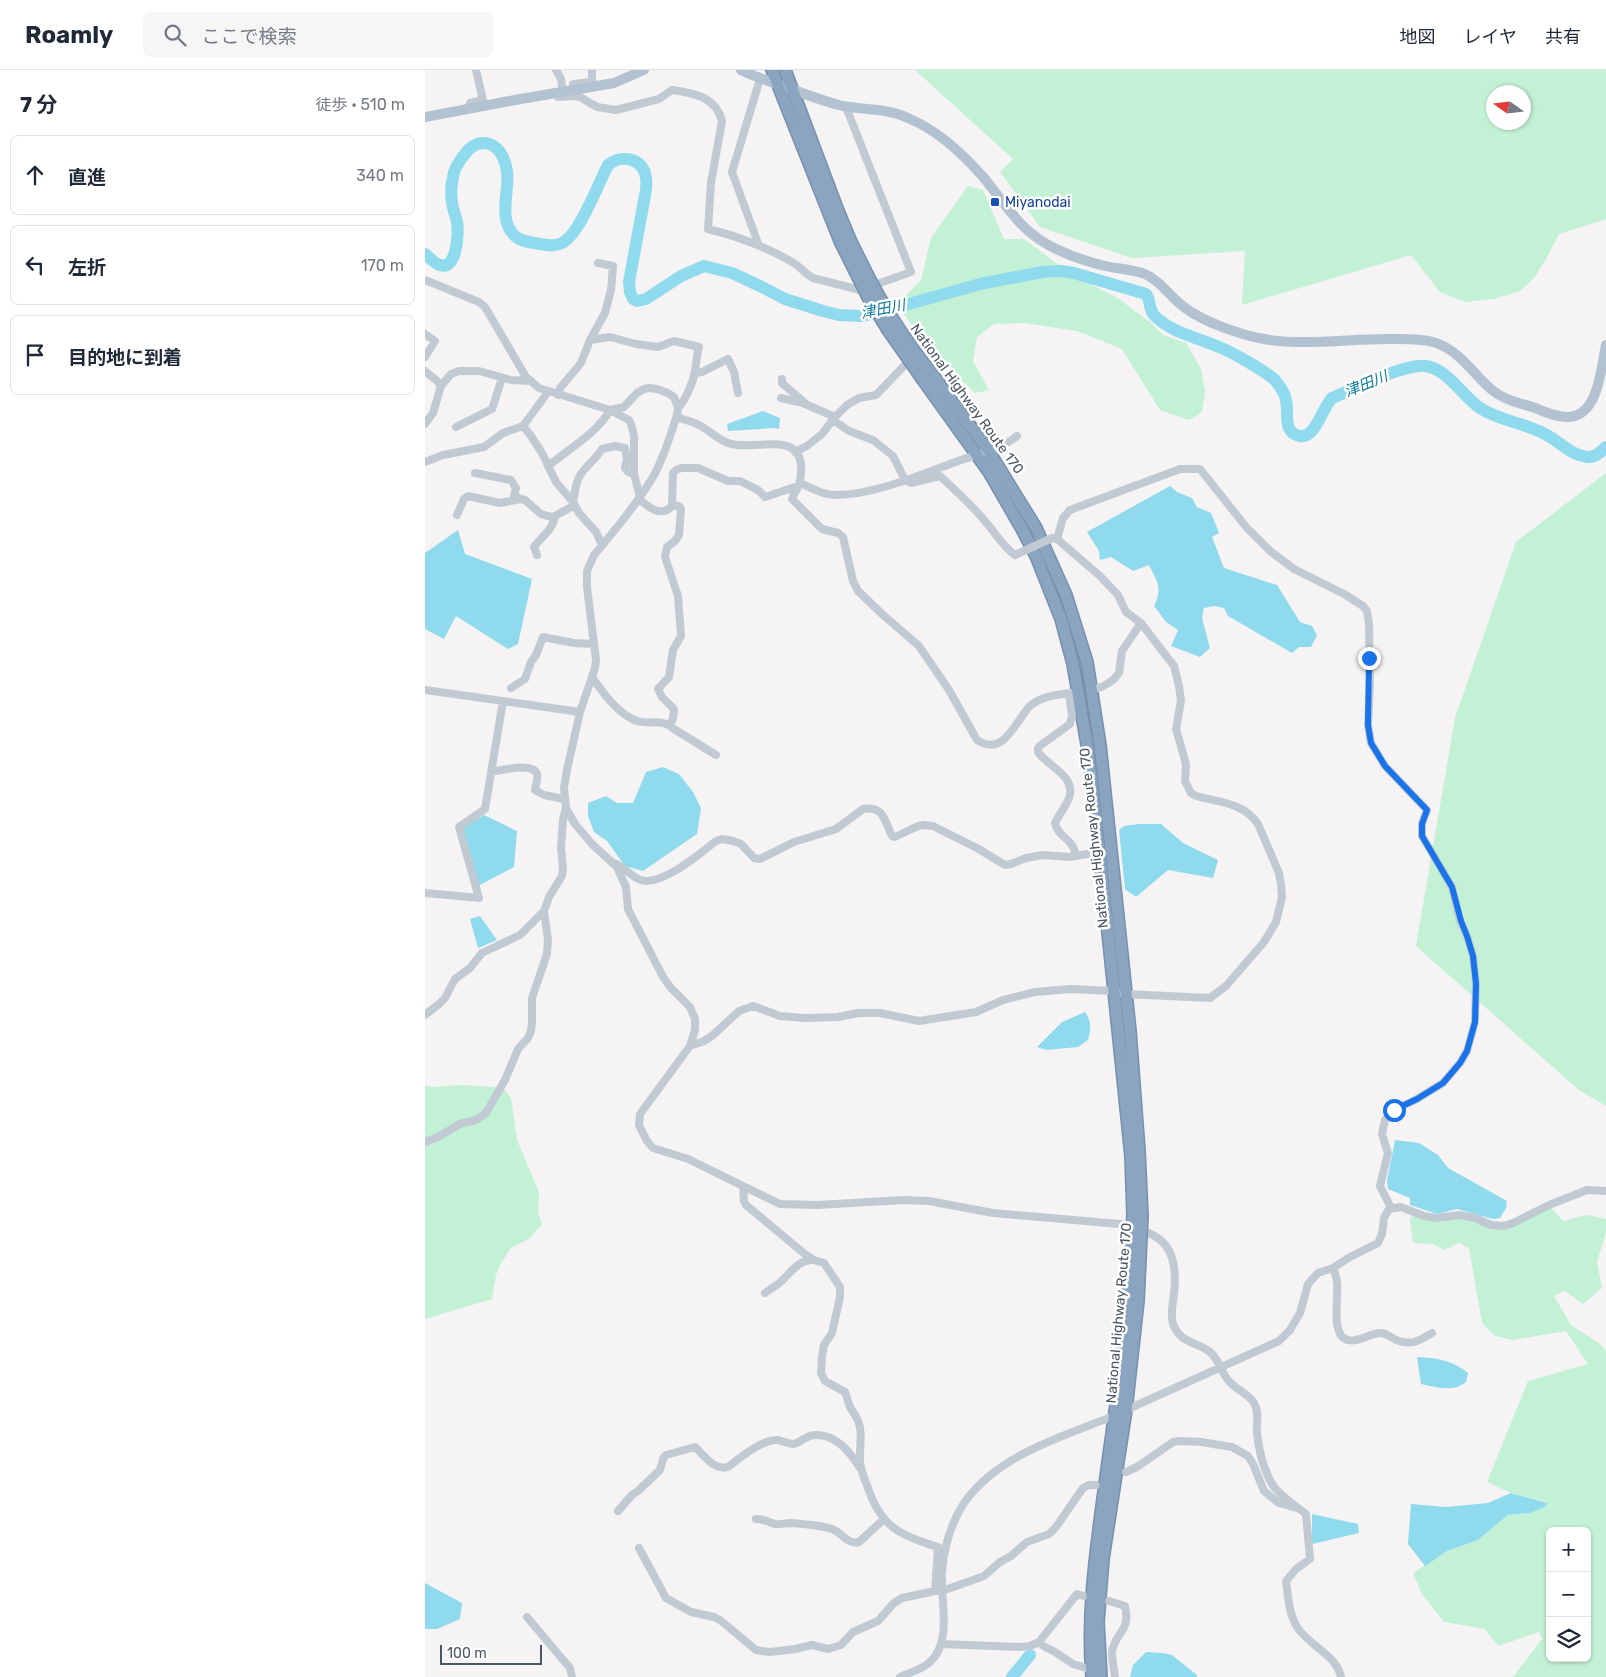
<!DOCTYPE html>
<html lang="ja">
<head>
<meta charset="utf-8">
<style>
  :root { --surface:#fff; --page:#f6f6f7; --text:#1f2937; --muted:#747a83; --line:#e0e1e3 }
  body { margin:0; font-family:Rubik,"Noto Sans JP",sans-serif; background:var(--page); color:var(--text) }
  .controls { position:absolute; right:15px; bottom:15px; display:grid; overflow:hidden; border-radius:8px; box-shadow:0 1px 4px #0004 }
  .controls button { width:45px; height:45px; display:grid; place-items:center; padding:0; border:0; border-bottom:1px solid var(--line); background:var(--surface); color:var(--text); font:25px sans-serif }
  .compass { position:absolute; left:1061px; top:15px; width:45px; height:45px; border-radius:50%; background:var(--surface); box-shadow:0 1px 4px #0004; rotate:284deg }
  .scale { position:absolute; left:15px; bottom:12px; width:102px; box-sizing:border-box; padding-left:5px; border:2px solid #4a5661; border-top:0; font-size:14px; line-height:18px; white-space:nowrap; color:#4a5661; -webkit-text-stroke:4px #fff; paint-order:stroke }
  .stop { position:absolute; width:15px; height:15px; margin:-11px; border:4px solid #1a73e8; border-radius:50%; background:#fff }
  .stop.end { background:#1a73e8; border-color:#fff; box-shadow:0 1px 5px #0008 }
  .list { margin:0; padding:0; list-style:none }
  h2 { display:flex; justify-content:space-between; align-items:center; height:65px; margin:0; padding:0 20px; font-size:21px }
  h2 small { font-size:16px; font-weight:400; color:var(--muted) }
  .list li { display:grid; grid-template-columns:32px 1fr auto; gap:15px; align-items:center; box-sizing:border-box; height:80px; margin:0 10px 10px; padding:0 10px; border:1px solid var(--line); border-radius:8px }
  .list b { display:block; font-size:19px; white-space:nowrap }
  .list em { font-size:16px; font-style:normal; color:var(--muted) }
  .icon { flex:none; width:28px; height:28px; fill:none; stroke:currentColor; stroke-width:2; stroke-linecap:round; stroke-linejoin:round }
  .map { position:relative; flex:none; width:1181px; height:1607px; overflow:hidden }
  header { display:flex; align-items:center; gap:30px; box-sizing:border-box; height:70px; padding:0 25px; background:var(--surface); border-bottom:1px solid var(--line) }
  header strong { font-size:24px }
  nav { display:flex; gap:28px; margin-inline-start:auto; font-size:18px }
  .search { width:350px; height:45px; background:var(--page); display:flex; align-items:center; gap:12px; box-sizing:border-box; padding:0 18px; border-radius:8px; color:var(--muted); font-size:19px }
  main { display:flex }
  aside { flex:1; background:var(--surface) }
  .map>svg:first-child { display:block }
  .green { fill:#c3f1d5; fill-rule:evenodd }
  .water { fill:#90daee }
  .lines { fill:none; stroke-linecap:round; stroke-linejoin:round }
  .river { stroke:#90daee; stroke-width:12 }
  .highway-casing { stroke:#7690ad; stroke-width:14 }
  .minor { stroke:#c1cad2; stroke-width:8 }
  .major { stroke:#b3c2d1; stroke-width:10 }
  .highway { stroke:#8ba5c1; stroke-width:11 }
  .highway-bridge-casing { stroke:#7690ad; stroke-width:14; stroke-linecap:butt }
  .minor-bridge { stroke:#c1cad2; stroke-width:8 }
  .highway-bridge { stroke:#8ba5c1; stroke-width:11 }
  .route { stroke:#1a73e8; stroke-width:6 }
  .transit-dot { fill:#1a4fb4; stroke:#fff; stroke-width:2 }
  .labels { text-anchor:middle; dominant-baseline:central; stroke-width:5; stroke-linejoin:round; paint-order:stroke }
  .transit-label { font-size:14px; fill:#164399; stroke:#fff; text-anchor:start }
  .street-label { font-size:14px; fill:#4a5661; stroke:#fff }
  .water-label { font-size:15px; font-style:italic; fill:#0c7c9b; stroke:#fff }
</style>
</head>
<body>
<header>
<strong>Roamly</strong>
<div class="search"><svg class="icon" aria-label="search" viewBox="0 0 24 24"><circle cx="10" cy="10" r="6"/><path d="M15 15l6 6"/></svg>ここで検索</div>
<nav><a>地図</a><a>レイヤ</a><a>共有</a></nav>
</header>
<main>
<aside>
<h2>7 分<small>徒歩 · 510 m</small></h2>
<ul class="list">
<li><svg class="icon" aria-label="ahead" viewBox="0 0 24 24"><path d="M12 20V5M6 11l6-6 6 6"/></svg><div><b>直進</b></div><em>340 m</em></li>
<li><svg class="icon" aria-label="left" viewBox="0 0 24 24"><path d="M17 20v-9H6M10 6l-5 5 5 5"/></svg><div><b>左折</b></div><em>170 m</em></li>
<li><svg class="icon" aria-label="arrive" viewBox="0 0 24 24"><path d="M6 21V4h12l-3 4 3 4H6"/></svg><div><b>目的地に到着</b></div></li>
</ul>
</aside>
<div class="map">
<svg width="1181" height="1607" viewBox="0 0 1181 1607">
  <rect width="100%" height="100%" fill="#f5f3f3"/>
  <!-- green -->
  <path class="green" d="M 490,0 L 1181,0 L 1181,149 L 1134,164 L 1121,189 L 1109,208 L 1095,221 L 1069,229 L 1040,232 L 1015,222 L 986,185 L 817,235 L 820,181 L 707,188 L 615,157 L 575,102 L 588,89 ZM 1098,22 L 1098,52 L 1068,52 L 1068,22 Z
    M 543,116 L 558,120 L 579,169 L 599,169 L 646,204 L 694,229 L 726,253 L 738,265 L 761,273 L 776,299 L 780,321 L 777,342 L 764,350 L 735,340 L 697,279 L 652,261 L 600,253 L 569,254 L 552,267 L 548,291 L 564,320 L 550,323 L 510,286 L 472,235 L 496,210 L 506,168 Z
    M 1181,403 L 1181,1036 L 1154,1020 L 991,876 L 1030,648 L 1091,472 Z
    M 0,1015 L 7,1017 L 36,1015 L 69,1017 L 80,1020 L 86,1028 L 92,1070 L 114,1122 L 113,1142 L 117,1154 L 104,1169 L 86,1178 L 76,1193 L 71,1205 L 67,1229 L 0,1249 Z
    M 1124,1135 L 1138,1151 L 1162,1145 L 1181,1149 L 1181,1162 L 1172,1192 L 1177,1218 L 1158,1234 L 1140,1221 L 1129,1226 L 1146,1255 L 1175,1274 L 1181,1281 L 1181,1607 L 1088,1607 L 1117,1569 L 1114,1562 L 1073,1576 L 1060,1559 L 1019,1552 L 997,1524 L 988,1503 L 1022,1481 L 1053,1470 L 1083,1445 L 1105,1443 L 1122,1432 L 1086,1423 L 1062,1412 L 1103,1311 L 1163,1294 L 1141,1261 L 1088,1270 L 1070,1266 L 1057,1253 L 1044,1178 L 1034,1173 L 1019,1180 L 1008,1174 L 988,1173 L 985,1151 L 986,1146 L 1016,1152 L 1034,1145 L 1079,1156 ZM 1125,1461 L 1162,1461 L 1162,1588 L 1125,1588 Z"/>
  <!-- water -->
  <path class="water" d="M 338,341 L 355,348 L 354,359 L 350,358 L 303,361 L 302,354 Z
    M 745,416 L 752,422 L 767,428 L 772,437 L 786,443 L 794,463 L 787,467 L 799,498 L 852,515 L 875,552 L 887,556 L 892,565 L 886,577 L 874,577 L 867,583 L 803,546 L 799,538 L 789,536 L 779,538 L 777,548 L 785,578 L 775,587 L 746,576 L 753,560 L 741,552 L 729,536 C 738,519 732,511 724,495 L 708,501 L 686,487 L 675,490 L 674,481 L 662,462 Z
    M 33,460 L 40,484 L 107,509 L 93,574 L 83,579 L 31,546 L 19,569 L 0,559 L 0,483 Z
    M 238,697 L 254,704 L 268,722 L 276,738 L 272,764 L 218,801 L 200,796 L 182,771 L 169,762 L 163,746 L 163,733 L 181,726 L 192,733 L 208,733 L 221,702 Z
    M 59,745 L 92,761 L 89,797 L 53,816 L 36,759 Z
    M 714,754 L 736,754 L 758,773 L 793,790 L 788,808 L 743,800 L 711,827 L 700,819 L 694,760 L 699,756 Z
    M 55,846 L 72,870 L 53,878 L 45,849 Z
    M 660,942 C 667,952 666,959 663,970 L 653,977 L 621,980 L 612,977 L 637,952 Z
    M 970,1070 L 994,1073 L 1013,1085 L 1023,1098 L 1082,1131 L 1081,1138 L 1075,1148 L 1068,1149 L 1032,1139 L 1012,1144 L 985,1135 L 985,1128 L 963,1119 L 962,1111 Z
    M 992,1287 C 1012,1288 1027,1290 1043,1303 L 1041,1312 C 1027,1323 1012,1317 996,1314 Z
    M 1086,1423 L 1122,1433 L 1120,1437 L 1105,1443 L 1083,1445 L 1053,1470 L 1022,1481 L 1000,1496 L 983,1474 L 986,1434 L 1021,1437 L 1063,1433 Z
    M 887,1444 L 933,1454 L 934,1463 L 887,1474 Z
    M 0,1513 L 37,1533 L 35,1549 L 12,1559 L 0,1559 Z
    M 721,1582 L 738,1583 L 747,1585 L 772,1605 L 772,1607 L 705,1607 L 708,1595 Z"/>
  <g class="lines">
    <!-- river -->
    <path class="river" d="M 0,184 C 4,187 10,194 15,195 C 32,201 34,162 32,152 C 31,146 28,140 27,133 C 26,126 26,115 28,107 C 29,98 35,90 40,84 C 45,77 51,73 59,73 C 65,73 71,77 75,82 C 90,106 77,126 81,149 C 82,155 86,162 90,166 C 96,172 106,172 115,174 C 122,175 129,177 137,173 C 155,164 173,114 183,95 C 196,84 219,88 221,108 C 222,112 221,116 221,120 L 204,212 L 205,222 L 208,229 L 212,231 L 221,229 L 256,206 L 279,196 L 307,203 L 335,216 L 360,229 L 398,241 L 414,245 L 435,246 L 452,243 L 555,214 L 617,202 L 636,201 L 649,203 L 721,224 C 726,230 723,238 729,245 C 746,263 772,267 794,277 C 807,282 840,301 850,310 C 854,315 860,324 861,330 C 864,342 857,363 875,366 C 890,369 898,337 907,328 C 928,319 981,293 1001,296 C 1024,300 1037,326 1055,338 C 1076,352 1104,353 1125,367 C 1137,374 1147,385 1162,387 C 1170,388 1176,382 1181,377
      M 587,1607 L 605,1585"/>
    <!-- highway casing -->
    <g class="highway-casing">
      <path id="highway" d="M 347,0 L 415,171 L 429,199
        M 360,0 L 413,141 L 426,172 L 437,194
        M 507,304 L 563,380 L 611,458 L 641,525 L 662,592 L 675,675 L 705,961 L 714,1081 L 717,1146
        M 498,310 L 564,402 L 597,459 L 611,486 L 636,549 L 648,594 L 663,680 L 682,853 L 706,1086 L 708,1145
        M 667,1607 C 662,1547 670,1489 678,1429 C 687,1361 698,1294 703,1226
        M 676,1607 L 673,1552 L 678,1489 L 701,1340 L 713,1231"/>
    </g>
    <!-- minor -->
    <path class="minor" d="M 131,0 L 136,9 L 138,22
      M 148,21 L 148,14 L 167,12 L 167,0
      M 133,27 L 149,26 L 155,27 L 172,37 L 191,40 L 234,29 L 247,20 C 269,23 291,27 297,51 L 286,113 L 283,159 C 312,166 341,177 367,192 C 375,196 380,204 388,208 L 435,220 L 486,202 L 421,37
      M 44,38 L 45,33 L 58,30 L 51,0
      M 334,176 L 307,102 L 335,9
      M 0,210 L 54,232 L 60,237 L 101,307 L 114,318 L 185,340 L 199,337 L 212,323 L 219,319 L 224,318 L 232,319 L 243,323 L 249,327 L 253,338 L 252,345 C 245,366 239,388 228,407 C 211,435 190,460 169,485 L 162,501 L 162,517 L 171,590 L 170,598 L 155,642 L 142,700 L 139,718 L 141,738 L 150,754 L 168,775 L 192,797 L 201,817 L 203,839 L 238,907 L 246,918 L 265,937 L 270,949 L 270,960 L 265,976 L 215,1044 L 214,1055 L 222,1071 L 228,1078 L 263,1089 L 355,1134 L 392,1135 L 480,1130 L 504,1131 L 568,1143 L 695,1154 C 739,1163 754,1178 749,1224 C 748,1233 745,1245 748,1254 C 756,1275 773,1271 786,1283 C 795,1291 796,1303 804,1311 C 811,1320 823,1323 829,1333 C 835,1343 831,1353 832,1363 C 834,1381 839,1402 849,1417 C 857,1427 871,1436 881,1444 L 885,1489 L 871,1499 L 861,1511 C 863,1526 864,1544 872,1557 C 884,1576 911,1584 916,1607
      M 0,264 L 10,271 L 0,287
      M 165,270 L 185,267 L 211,274 L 233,277 L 249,271 L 274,277 C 272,285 271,293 270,301 C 268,313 261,329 253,338
      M 0,301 L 11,310 L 16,316
      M 270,303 L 277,302 L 303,289 L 309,302 L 313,323
      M 357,309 L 357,313 L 380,333
      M 133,325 L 135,318 L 156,293 L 165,270 L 180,243 L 186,220 L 188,196 L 173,193
      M 356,328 L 378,333 L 410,347
      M 252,347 C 259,350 267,351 274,355 C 284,360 292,369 303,373 C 329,383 385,354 375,411 C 374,417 369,423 367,429 L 397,459 L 413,463 L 418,467 L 428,511 L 433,521 L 457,544 L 494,576 L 524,620 L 552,670 C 579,688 591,650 605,636 C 617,625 638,624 654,622
      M 408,350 L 424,361 L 448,370 L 468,386 L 480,410 L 486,413 L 515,406 C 530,420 546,434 559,450 C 570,462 577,476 590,485
      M 0,354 L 8,343 L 16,316 L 26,304 L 34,301 L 54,301 L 86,310 L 106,311
      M 98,356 L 106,366 L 117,383 L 131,412 L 148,432 L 154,443 L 171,462 L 177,475
      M 31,357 L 67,339 L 77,308
      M 370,382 L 382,376 L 397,364 L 410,347 L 422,335 L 434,328 L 451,325 L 478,297
      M 0,392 L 18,385 L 59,377 L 78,363 L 98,356 L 123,322
      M 123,396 C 143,380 173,362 185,340 L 204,350 L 207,357 L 209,366 L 209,404 L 215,427
      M 50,403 L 86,410 L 91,418 L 89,426 L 96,429
      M 375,413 C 387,418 397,425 411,425 C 449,425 500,403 536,390 C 554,384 578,378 592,366
      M 214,429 C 223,437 236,448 247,436 L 248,403 L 251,400 L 256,398 L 273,398 L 303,411 L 315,411 L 333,420 L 340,427 L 373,416
      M 148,432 C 150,423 150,412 156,404 C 162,395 171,389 177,379 L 190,376 L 200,378 L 202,389 L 200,398 L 203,402 L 209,404
      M 32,445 L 39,429 L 43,426 L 75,433 L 96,429 L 100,430 L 116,444 L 126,447 L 130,446 L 150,435
      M 632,469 L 638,448 L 645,440 L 755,399 L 775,399 L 822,458 L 845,481 L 869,499 L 919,524 L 938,536 L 942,541 L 944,554 L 945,613 L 943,655 L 946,673 L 960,696 L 1002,740 L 997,753 L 997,766 L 1027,817 L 1035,851 L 1042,866 L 1048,886 L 1051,914 L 1050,952 L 1042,981 L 1035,993 L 1018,1013 L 992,1029 L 969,1040 L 960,1050 L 957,1064 L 963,1083 L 955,1116 L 966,1138 L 964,1139
      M 112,485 L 109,477 C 117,466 128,460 130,446
      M 167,607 C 177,622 194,645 212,651 C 224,655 239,648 249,659 L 291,685
      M 86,618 L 100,609 L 106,592 L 111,585 L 118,567 L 149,573 L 169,574
      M 667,619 L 677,617 L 688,610 L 694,603 L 697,581 L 716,553
      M 0,620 L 155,642
      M 644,624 L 647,646 L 645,654 L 616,675 L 613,678 L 613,682 C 622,696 652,706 644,728 C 641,737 634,744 630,753 C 632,767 651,770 650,786
      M 245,654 L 248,649 L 249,639 L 237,627 L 233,619 L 244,607 L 248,580 L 256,566 L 253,526 L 240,487 L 242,477 L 250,471 L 254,465 L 256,439 L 254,436 L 247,436
      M 66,702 C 76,700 108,692 112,704 C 113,709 111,715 110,720 L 119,725 L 139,729
      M 189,793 C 201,797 205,807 216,810 C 236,817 276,783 291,771 L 297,769 L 308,771 L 316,774 L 329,788 L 335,789 L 369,772 L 411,759 L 438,739 C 459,735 460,752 467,766 L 470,767 L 493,756 L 499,755 L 508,756 L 552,778 L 580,795 L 586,794 L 601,788 L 618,785 L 645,787 L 674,782
      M 0,823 L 54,828 L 34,757 L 60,739 L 78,631
      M 0,945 L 14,934 L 20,928 L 30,909 L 45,898 L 57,883 L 95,865 L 119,841 L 124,827 L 137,806 L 138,799 L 136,778 L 138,749 L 141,738
      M 265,976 L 279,971 L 287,966 L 314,941 L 328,936 L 355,946 L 380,948 L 413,947 L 433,943 L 455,943 L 494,951 L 551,942 L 578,930 L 610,922 L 645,919 L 689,921 L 700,924 L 785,928 L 801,916 L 839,872 L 851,852 L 857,827 L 856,814 L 854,803 L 833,754 C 819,733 794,732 771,726 L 766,723 L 760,711 L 761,694 L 751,659 L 756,631 L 754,616 L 749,596 L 716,553 L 701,542 L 693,525 L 675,506 L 632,469 L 627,468
      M 0,1072 L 13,1067 L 35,1054 L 51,1050 L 61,1043 L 80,1010 L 93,979 L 103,968 L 106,961 L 107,952 L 107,928 L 122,884 L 123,870 L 119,841
      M 318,1116 L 319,1131 L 321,1135 L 381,1185 L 389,1190 L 399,1193 L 415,1217 L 415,1227 L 407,1263 L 399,1275 L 397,1287 L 396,1303 L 400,1311 L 420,1322 C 422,1327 423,1332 425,1337 C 428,1342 433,1348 434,1354 C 438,1366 434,1380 435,1392 C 436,1401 440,1410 443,1418 C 456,1457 476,1466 513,1477 L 510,1521
      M 908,1198 C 910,1203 912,1208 912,1213 C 914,1227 905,1266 923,1270 C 934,1273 946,1262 957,1263 C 962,1264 967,1268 971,1270 C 987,1276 994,1271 1007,1263
      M 340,1223 C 344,1220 349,1217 353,1214 C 366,1204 372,1189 389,1190
      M 701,1402 L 712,1397 L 748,1372 L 756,1371 L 776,1372 L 807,1377 L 823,1386 L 828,1394 L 839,1421 L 845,1426 L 854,1433 L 872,1438
      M 193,1441 L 207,1425 L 213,1421 L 235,1400 L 238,1389 L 241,1385 L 270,1377 C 279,1385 289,1401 303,1397 C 315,1388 337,1369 353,1370 C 358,1371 363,1374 368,1374 C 376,1373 381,1365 390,1365 C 411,1364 425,1382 435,1398
      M 331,1449 C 340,1449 342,1452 350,1454 C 354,1455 360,1453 365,1453 C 378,1454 395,1455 407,1459 C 418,1463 422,1475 434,1472 L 459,1449
      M 214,1478 L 241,1528 L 266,1542 L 289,1547 L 295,1550 L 331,1580 L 337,1581 L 345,1582 L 370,1579 L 387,1575 L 403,1579 L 416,1575 L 428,1562 L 453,1551 L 469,1533 L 477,1528 L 510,1521 L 517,1521 L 559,1506 L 575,1492 L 586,1486 L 602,1472 L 624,1464 L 631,1457 L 658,1418 L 664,1415 L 671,1415
      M 684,1531 L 700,1536 C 706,1562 690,1562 687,1582 C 687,1590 689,1599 690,1607
      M 102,1547 L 145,1598 L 147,1607
      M 614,1572 L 620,1577 L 630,1582 L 648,1594 L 661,1598
      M 516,1574 L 596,1577 L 605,1576 L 614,1572 L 652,1524 L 659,1526
      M 475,1607 C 485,1602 497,1600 505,1592 C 528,1571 515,1529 517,1501 C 519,1478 526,1453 539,1433 C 568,1392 618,1373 663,1356 C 676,1350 689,1348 701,1340 L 854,1271 L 865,1260 L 875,1243 L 883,1214 L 893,1203 L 908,1198 L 925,1187 L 953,1173 L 957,1164 L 959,1148 L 964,1139 L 976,1137 L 999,1146 L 1011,1148 L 1034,1145 L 1050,1148 L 1066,1155 L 1079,1156 L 1088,1153 L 1124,1135 L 1162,1120 L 1181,1121"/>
    <!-- major -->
    <path class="major" d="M 316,0 C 334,9 351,13 369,20 C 385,26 401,32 418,36 C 440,40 462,38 483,48 C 512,60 539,85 559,108 C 583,137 595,162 631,179 C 646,186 663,192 680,196 C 693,199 707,199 720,204 C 736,211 745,227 759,237 C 778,252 816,265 839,269 C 877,276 923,269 962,269 C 978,269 994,268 1008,272 C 1035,280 1047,303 1067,320 C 1079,330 1095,333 1110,338 C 1120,342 1133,348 1144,347 C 1174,345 1176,297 1181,275
      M 0,47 L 90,30 L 189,13 L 219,0"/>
    <!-- highway -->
    <use href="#highway" class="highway"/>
    <!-- highway-bridge casing -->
    <g class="highway-bridge-casing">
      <path id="highway-bridge" d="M 437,194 C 457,235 479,269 507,304
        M 429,199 L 444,229 L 463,260 L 498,310
        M 703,1226 L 708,1145
        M 713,1231 L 717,1146"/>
    </g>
    <!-- minor-bridge -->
    <path class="minor-bridge" d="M 590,485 L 627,468"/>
    <!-- highway-bridge -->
    <use href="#highway-bridge" class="highway-bridge"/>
  </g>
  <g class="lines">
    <!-- route -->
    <path class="route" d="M 944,588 L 943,655 L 946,673 L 960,696 L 1002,740 L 997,754 L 997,766 L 1027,817 L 1036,851 L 1042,866 L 1048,886 L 1051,914 L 1050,952 L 1042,981 L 1035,993 L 1018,1013 L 992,1029 L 969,1040"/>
  </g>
  <!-- markers -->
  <rect class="transit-dot" x="565" y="127" width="10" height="10" rx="2.5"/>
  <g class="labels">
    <!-- transit labels -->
    <g class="transit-label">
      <text x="580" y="132">Miyanodai</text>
    </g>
    <!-- street labels -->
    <g class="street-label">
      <text transform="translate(542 329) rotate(54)">National Highway Route 170</text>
      <text transform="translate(669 768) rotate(-96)">National Highway Route 170</text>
      <text transform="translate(694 1243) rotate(-85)">National Highway Route 170</text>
    </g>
    <!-- water labels -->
    <g class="water-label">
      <text transform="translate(458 239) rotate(-11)">津田川</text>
      <text transform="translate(941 314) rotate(-22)">津田川</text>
    </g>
  </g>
</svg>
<div class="controls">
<button>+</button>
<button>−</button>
<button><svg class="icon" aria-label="layers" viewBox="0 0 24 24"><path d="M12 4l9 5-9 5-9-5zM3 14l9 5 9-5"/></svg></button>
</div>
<svg class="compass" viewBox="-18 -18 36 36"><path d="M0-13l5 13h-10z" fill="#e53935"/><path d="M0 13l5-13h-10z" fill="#747a83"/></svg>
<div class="scale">100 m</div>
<div class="stop" style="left:969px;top:1040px"></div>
<div class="stop end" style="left:944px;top:588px"></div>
</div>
</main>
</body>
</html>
